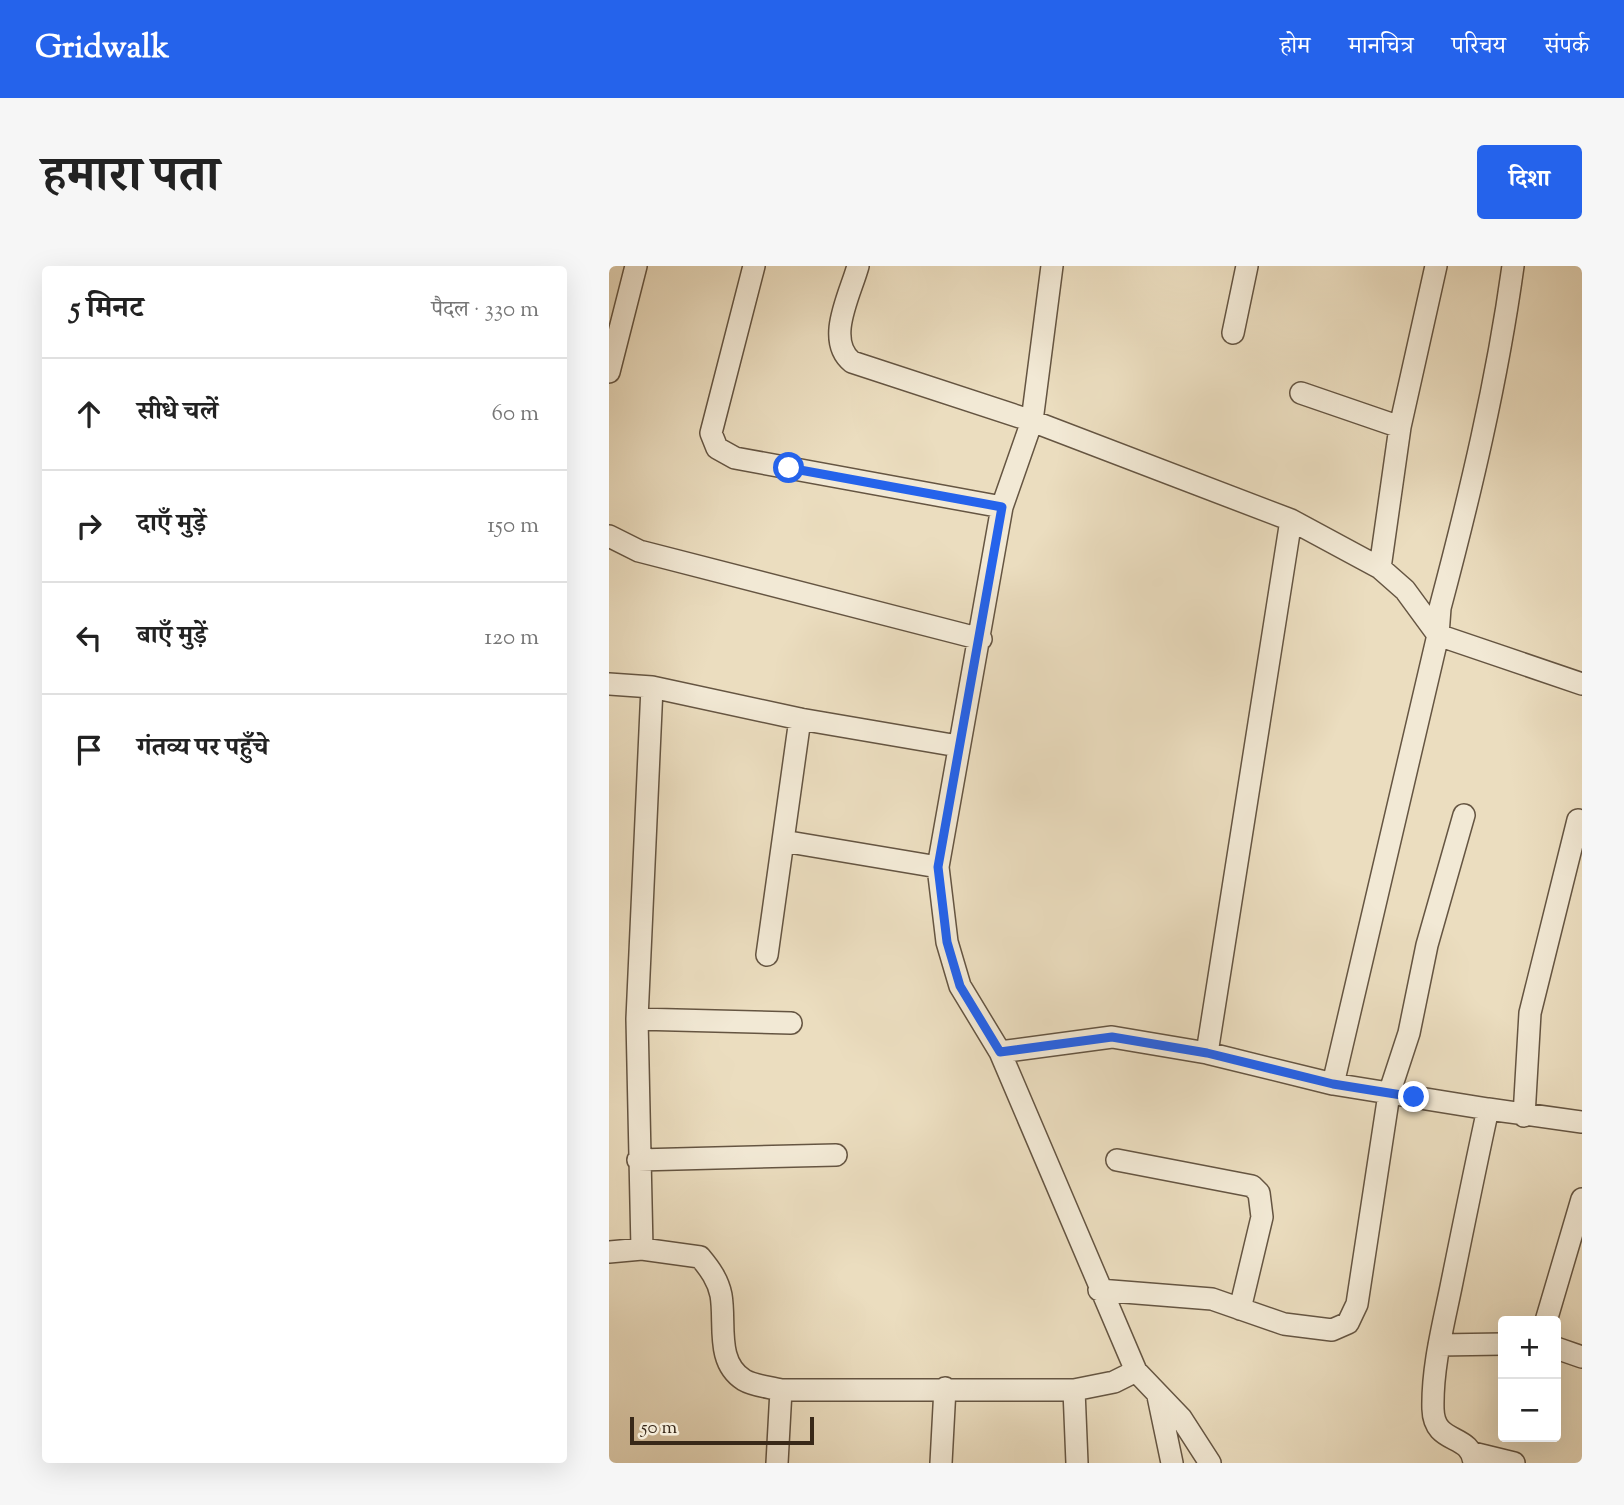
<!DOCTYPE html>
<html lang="hi">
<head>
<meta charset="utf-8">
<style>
  :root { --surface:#fff; --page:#f6f6f6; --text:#222; --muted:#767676; --line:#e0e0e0; --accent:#2563eb }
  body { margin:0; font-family:"Sorts Mill Goudy","Noto Serif Devanagari",serif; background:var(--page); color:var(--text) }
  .controls { position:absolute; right:21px; bottom:21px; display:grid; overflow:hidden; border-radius:7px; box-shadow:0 7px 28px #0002 }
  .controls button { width:63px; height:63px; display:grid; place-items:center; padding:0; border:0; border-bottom:2px solid var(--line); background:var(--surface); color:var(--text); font:35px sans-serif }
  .scale { position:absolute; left:21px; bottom:18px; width:184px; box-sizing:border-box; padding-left:7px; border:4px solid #382818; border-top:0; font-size:19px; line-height:24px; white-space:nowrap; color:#382818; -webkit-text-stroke:5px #f2e9d5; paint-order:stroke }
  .stop { position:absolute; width:21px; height:21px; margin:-16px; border:5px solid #2563eb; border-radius:50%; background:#fff }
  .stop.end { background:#2563eb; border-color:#fff; box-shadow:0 2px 7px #0008 }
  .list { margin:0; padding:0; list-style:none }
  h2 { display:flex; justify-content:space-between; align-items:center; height:91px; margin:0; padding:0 28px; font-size:30px }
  h2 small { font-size:23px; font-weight:400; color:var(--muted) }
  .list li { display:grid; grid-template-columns:46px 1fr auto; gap:21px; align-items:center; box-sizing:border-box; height:112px; padding:0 28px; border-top:2px solid var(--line) }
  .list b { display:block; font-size:26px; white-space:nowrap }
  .list em { font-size:23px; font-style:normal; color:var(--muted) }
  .icon { flex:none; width:38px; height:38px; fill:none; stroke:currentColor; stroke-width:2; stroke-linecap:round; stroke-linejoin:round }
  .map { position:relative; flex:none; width:973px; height:1197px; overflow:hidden; border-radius:7px }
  header { display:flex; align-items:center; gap:42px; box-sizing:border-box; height:98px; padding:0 35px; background:var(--accent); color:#fff }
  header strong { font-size:33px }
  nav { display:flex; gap:38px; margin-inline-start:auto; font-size:24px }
  .intro { display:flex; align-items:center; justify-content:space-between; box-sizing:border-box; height:168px; padding:0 42px }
  h1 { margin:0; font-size:49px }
  .button { padding:18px 32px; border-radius:7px; background:var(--accent); color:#fff; font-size:24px; font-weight:700 }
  main { display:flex; gap:42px; padding:0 42px }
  aside { flex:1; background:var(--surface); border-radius:7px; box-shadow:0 7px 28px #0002 }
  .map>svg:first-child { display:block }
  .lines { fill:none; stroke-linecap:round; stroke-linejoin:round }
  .minor-casing { stroke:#655542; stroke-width:24 }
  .minor { stroke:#f2e9d5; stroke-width:21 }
  .route { stroke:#2563eb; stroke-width:9 }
</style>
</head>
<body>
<header>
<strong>Gridwalk</strong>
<nav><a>होम</a><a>मानचित्र</a><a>परिचय</a><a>संपर्क</a></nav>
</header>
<div class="intro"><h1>हमारा पता</h1><a class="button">दिशा</a></div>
<main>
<aside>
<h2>5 मिनट<small>पैदल · 330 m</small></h2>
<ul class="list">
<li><svg class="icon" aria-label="ahead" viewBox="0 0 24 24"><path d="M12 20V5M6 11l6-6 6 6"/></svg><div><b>सीधे चलें</b></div><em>60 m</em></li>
<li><svg class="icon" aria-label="right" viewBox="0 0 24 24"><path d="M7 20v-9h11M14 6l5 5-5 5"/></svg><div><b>दाएँ मुड़ें</b></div><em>150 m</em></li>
<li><svg class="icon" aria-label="left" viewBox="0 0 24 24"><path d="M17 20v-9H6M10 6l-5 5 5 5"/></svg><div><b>बाएँ मुड़ें</b></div><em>120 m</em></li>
<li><svg class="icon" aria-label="arrive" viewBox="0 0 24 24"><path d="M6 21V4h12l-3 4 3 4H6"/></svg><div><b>गंतव्य पर पहुँचे</b></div></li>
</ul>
</aside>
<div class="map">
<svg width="973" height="1197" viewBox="0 0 973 1197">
  <rect width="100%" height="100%" fill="#ebddbf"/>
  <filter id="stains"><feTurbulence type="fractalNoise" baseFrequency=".00286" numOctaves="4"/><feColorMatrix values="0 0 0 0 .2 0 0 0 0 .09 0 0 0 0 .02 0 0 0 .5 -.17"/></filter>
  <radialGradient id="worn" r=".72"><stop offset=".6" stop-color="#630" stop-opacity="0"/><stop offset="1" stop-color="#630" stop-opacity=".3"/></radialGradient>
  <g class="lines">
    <!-- minor casing -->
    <g class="minor-casing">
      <path id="minor" d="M 145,0 L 102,167 L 108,182 L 126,192 L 393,241
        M 249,0 C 241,29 216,74 243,96 L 423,155 L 682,254 L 771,302 L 796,324 L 829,369 L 973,418
        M 443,0 L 423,155 L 393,241 L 329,601 L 338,676 L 351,720 L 391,786 L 527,1105 L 572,1152 L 601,1197
        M 624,67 L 638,0
        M 0,106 L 27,0
        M 692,127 L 791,161
        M 0,270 L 30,285 L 372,373
        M 771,302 L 791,161 L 827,0
        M 0,418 L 43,421 L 191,453 L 349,480
        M 174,575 L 329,601
        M 158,689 L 191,453
        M 28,753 L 182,757
        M 391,786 L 503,771 L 598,787 L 724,818 L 879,843 C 866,902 854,962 842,1021 C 834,1060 823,1102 824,1143 C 825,1180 862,1166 865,1197
        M 598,787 L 682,254
        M 724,818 L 829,369 L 831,342 C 861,229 888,116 904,0
        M 879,843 L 973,856
        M 915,850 L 921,747 L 969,554
        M 29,894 L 227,889
        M 508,894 L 643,920 L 650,927 L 653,951 L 631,1043
        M 33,983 L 28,753 L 43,421
        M 0,986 L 33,983 L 91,991 C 101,1003 109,1014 112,1029 C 117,1057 106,1096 135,1114 C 145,1120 160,1121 172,1124 L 465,1124 L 505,1116 L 527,1105
        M 490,1024 L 603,1033 L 675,1058 L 723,1064 L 739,1057 L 748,1038 L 780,828 L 800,767 L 818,679 L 855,549
        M 937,1055 L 973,933
        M 830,1079 L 894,1078
        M 947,1082 L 973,1091
        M 465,1124 L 468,1197
        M 549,1130 L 563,1197
        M 864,1187 L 905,1197
        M 168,1197 L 172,1124
        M 332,1197 L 336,1122"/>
    </g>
    <!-- minor -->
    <use href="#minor" class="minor"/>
  </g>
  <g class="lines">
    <!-- route -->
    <path class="route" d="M 180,202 L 393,241 L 329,601 L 338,676 L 351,720 L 391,786 L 503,771 L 598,787 L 724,818 L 805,831"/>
  </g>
  <rect width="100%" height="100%" filter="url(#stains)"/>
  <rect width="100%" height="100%" fill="url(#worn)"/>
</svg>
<div class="controls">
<button>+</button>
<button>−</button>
</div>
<div class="scale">50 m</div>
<div class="stop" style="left:180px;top:202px"></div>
<div class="stop end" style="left:805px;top:831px"></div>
</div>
</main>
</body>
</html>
